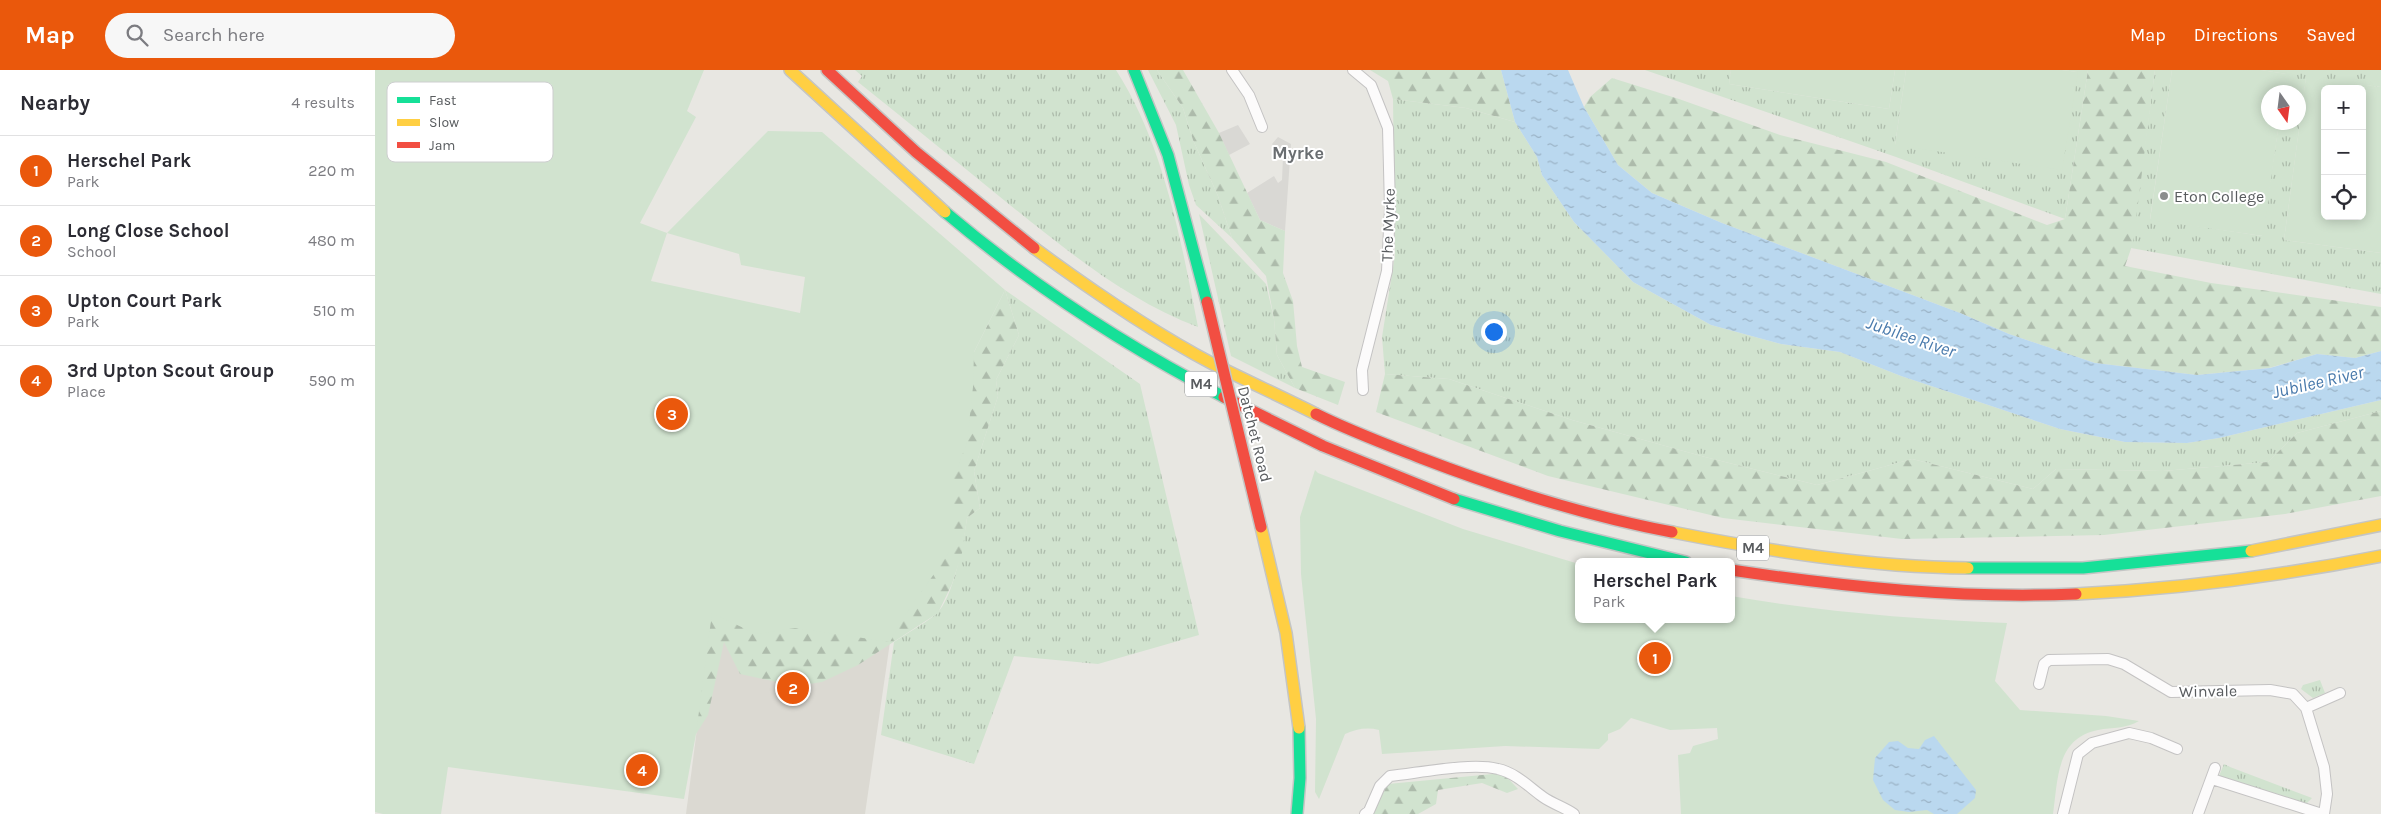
<!DOCTYPE html>
<html lang="en">
<head>
<meta charset="utf-8">
<style>
  :root { --surface:#fff; --page:#f7f7f7; --text:#2b2b33; --muted:#7c7c81; --line:#e1e1e2; --accent:#ea580c }
  body { margin:0; font-family:Karla,sans-serif; background:var(--page); color:var(--text) }
  .controls { position:absolute; right:15px; top:15px; display:grid; overflow:hidden; border-radius:8px; box-shadow:0 2px 12px #0003 }
  .controls button { width:45px; height:45px; display:grid; place-items:center; padding:0; border:0; border-bottom:1px solid var(--line); background:var(--surface); color:var(--text); font:25px sans-serif }
  .compass { position:absolute; left:1886px; top:15px; width:45px; height:45px; border-radius:50%; background:var(--surface); box-shadow:0 2px 12px #0003; rotate:166deg }
  .you { position:absolute; left:1118px; top:261px; width:18px; height:18px; margin:-12px; border:4px solid #fff; border-radius:50%; background:#1a73e8; box-shadow:0 0 0 8px #1a73e833 }
  .badge { display:grid; place-items:center; width:32px; height:32px; border-radius:50%; background:var(--accent); color:#fff; font-size:16px; font-weight:700 }
  .pin { position:absolute; translate:-50% -50%; border:2px solid #fff; box-shadow:0 1px 5px #0006 }
  .popup { position:absolute; left:1200px; top:488px; width:160px; height:65px; box-sizing:border-box; display:grid; place-content:center; border-radius:8px; background:var(--surface); filter:drop-shadow(0 1px 4px #0005); font-size:16px; white-space:nowrap; color:var(--muted) }
  .popup b { font-size:19px; color:var(--text) }
  .popup::after { content:''; position:absolute; left:50%; top:100%; margin-left:-10px; border:10px solid transparent; border-top-color:var(--surface) }
  .list { margin:0; padding:0; list-style:none }
  h2 { display:flex; justify-content:space-between; align-items:center; height:65px; margin:0; padding:0 20px; font-size:21px }
  h2 small { font-size:16px; font-weight:400; color:var(--muted) }
  .list li { display:grid; grid-template-columns:32px 1fr auto; gap:15px; align-items:center; box-sizing:border-box; height:70px; padding:0 20px; border-top:1px solid var(--line) }
  .list b { display:block; font-size:19px; white-space:nowrap }
  .list p { margin:0; font-size:16px; white-space:nowrap; color:var(--muted) }
  .list em { font-size:16px; font-style:normal; color:var(--muted) }
  .icon { flex:none; width:28px; height:28px; fill:none; stroke:currentColor; stroke-width:2; stroke-linecap:round; stroke-linejoin:round }
  .map { position:relative; flex:none; width:2006px; height:744px; overflow:hidden }
  header { display:flex; align-items:center; gap:30px; box-sizing:border-box; height:70px; padding:0 25px; background:var(--accent); color:#fff }
  header strong { font-size:24px }
  nav { display:flex; gap:28px; margin-inline-start:auto; font-size:18px }
  .search { width:350px; height:45px; background:var(--page); display:flex; align-items:center; gap:12px; box-sizing:border-box; padding:0 18px; border-radius:28px; color:var(--muted); font-size:19px }
  main { display:flex }
  aside { flex:1; background:var(--surface) }
  .map>svg:first-child { display:block }
  .industrial { fill:#d9d8d4 }
  .education { fill:#dbd9d2 }
  .grass { fill:url(#grass-tufts) }
  .forest { fill:url(#forest-firs) }
  .green { fill:#d1e3cf; fill-rule:evenodd }
  .water { fill:url(#water-ripples) }
  .lines { fill:none; stroke-linecap:round; stroke-linejoin:round }
  .street-casing { stroke:#c4c3c3; stroke-width:12 }
  .fast-casing { stroke:#c4c5c4; stroke-width:14 }
  .slow-casing { stroke:#c4c5c4; stroke-width:14 }
  .jam-casing { stroke:#c4c5c4; stroke-width:14 }
  .street { stroke:#fcfbfb; stroke-width:10 }
  .fast { stroke:#16e098; stroke-width:11 }
  .slow { stroke:#ffcf43; stroke-width:11 }
  .jam { stroke:#f24e42; stroke-width:11 }
  .jam-bridge-casing { stroke:#c4c5c4; stroke-width:14; stroke-linecap:butt }
  .jam-bridge { stroke:#f24e42; stroke-width:11 }
  .poi-dot { fill:#8b8d8d; stroke:#fff; stroke-width:2 }
  .labels { text-anchor:middle; dominant-baseline:central; stroke-width:4; stroke-linejoin:round; paint-order:stroke }
  .shield { fill:#fff; stroke:#8b8d8f; stroke-width:1 }
  .shield-label { font-size:15px; font-weight:bold; fill:#595c5f }
  .poi-label { font-size:16px; fill:#595c5f; stroke:#fff; text-anchor:start }
  .street-label { font-size:16px; fill:#595c5f; stroke:#fff }
  .neighbourhood-label { font-size:18px; font-weight:bold; fill:#6a6e71; stroke:#fff }
  .water-label { font-size:18px; font-style:italic; fill:#497aac; stroke:#fff }
  .key { fill:#fff; stroke:#cdcecf; stroke-width:1 }
  .key-label { font-size:14px; fill:#595c5f }
</style>
</head>
<body>
<header>
<strong>Map</strong>
<div class="search"><svg class="icon" aria-label="search" viewBox="0 0 24 24"><circle cx="10" cy="10" r="6"/><path d="M15 15l6 6"/></svg>Search here</div>
<nav><a>Map</a><a>Directions</a><a>Saved</a></nav>
</header>
<main>
<aside>
<h2>Nearby<small>4 results</small></h2>
<ul class="list">
<li><span class="badge">1</span><div><b>Herschel Park</b><p>Park</p></div><em>220 m</em></li>
<li><span class="badge">2</span><div><b>Long Close School</b><p>School</p></div><em>480 m</em></li>
<li><span class="badge">3</span><div><b>Upton Court Park</b><p>Park</p></div><em>510 m</em></li>
<li><span class="badge">4</span><div><b>3rd Upton Scout Group</b><p>Place</p></div><em>590 m</em></li>
</ul>
</aside>
<div class="map">
<svg width="2006" height="744" viewBox="0 0 2006 744">
  <defs>
    <pattern id="grass-tufts" width="24" height="20" patternUnits="userSpaceOnUse" patternTransform="scale(1.25)"><rect width="24" height="20" fill="#d1e3cf"/><path d="M3 7l-1-3M5 7V3M7 7l1-3M15 17l-1-3M17 17v-4M19 17l1-3" fill="none" stroke="#adbbab"/></pattern>
    <pattern id="forest-firs" width="22" height="20" patternUnits="userSpaceOnUse" patternTransform="scale(1.25)"><rect width="22" height="20" fill="#d1e3cf"/><path d="M5 1l3.5 6h-7zM16 11l3.5 6h-7z" fill="#adbbab"/></pattern>
    <pattern id="water-ripples" width="26" height="14" patternUnits="userSpaceOnUse" patternTransform="scale(1.25)"><rect width="26" height="14" fill="#bad8ef"/><path d="M2 4q2-2 4 0t4 0M15 11q2-2 4 0t4 0" fill="none" stroke="#9ab2c5"/></pattern>
  </defs>
  <rect width="100%" height="100%" fill="#e8e7e2"/>
  <!-- industrial -->
  <path class="industrial" d="M 863,55 L 875,74 L 854,85 L 844,63 Z
    M 903,67 L 916,74 L 910,161 L 885,150 L 872,123 L 899,106 L 903,113 L 907,110 L 908,87 L 897,74 Z"/>
  <!-- education -->
  <path class="education" d="M 337,543 L 515,572 L 490,744 L 311,744 Z"/>
  <!-- grass -->
  <path class="grass" d="M 480,0 L 741,0 C 789,75 806,170 823,257 C 751,230 690,179 630,131 C 581,91 532,51 483,12 L 487,6 Z
    M 773,0 L 782,0 L 808,38 L 818,70 L 843,126 L 857,168 L 821,135 L 814,115 L 801,55 Z
    M 1270,0 L 1356,0 L 1354,14 L 1514,39 L 1520,0 L 1531,0 L 1520,75 L 1702,2 L 1687,0 L 1713,0 L 1690,149 L 1521,87 Z
    M 1780,0 L 1797,0 L 1775,149 L 1887,166 L 1904,53 L 1924,52 L 1924,22 L 1909,22 L 1911,4 L 1886,0 L 2006,0 L 2006,17 L 1931,8 L 1909,170 L 2006,183 L 2006,224 L 1756,178 Z
    M 1018,29 L 1091,38 L 1140,52 L 1162,87 L 1167,105 L 1199,152 L 1258,212 L 1336,255 L 1406,274 L 1465,282 L 1526,306 L 1685,359 L 1750,372 L 1812,373 L 1844,368 L 2006,330 L 2006,341 L 1922,363 L 1893,392 L 1788,401 L 1681,399 L 1658,419 L 1537,389 L 1442,415 L 1330,387 L 1197,350 L 1074,309 L 1010,304 L 1007,267 L 1020,185 Z
    M 824,144 L 891,214 L 899,249 L 902,285 L 920,318 L 856,286 Z
    M 630,220 L 765,314 L 824,565 L 723,594 L 639,586 L 599,694 L 506,665 L 519,572 C 532,563 548,555 561,544 C 578,530 589,470 592,448 L 605,438 L 599,401 L 623,326 L 621,310 L 644,265 Z
    M 1945,610 L 1950,623 L 1938,628 L 1926,619 L 1928,615 Z
    M 1849,694 L 1855,697 L 1937,728 L 1930,735 L 1925,735 L 1844,706 Z"/>
  <!-- forest -->
  <path class="forest" d="M 782,0 L 808,0 L 844,63 L 885,150 L 910,161 L 908,203 L 918,231 L 922,276 L 927,297 L 970,312 L 963,335 L 920,318 L 902,285 L 899,249 L 891,206 L 857,168 L 843,126 L 818,70 L 808,38 Z
    M 995,0 L 1126,0 L 1140,52 L 1091,38 L 1018,29 L 1013,11 Z
    M 1713,0 L 1780,0 L 1758,173 L 1750,196 L 1836,213 L 2006,237 L 2006,281 L 1980,288 L 1942,284 L 1894,298 L 1822,305 L 1720,293 L 1634,264 L 1585,243 L 1347,153 L 1277,123 L 1243,95 L 1209,37 L 1215,27 L 1237,8 L 1304,29 L 1405,65 L 1511,92 L 1672,155 L 1690,149 Z
    M 630,220 L 644,265 L 621,310 L 623,326 L 599,401 L 605,438 L 592,448 L 587,483 L 577,514 L 563,543 L 483,595 L 447,612 L 421,616 L 365,604 L 349,572 L 333,645 L 321,664 L 308,560 L 599,282 Z
    M 1010,304 L 1074,309 L 1197,350 L 1330,387 L 1442,415 L 1537,389 L 1658,419 L 1681,399 L 1788,401 L 1893,392 L 1922,363 L 2006,341 L 2006,426 L 1910,444 L 1729,465 L 1527,469 L 1348,448 L 1173,406 L 1001,342 Z
    M 1128,703 L 1143,719 L 1132,723 L 1107,713 L 1063,720 L 1061,734 L 1043,744 L 996,744 L 1013,714 Z"/>
  <!-- green -->
  <path class="green" d="M 0,0 L 329,0 L 312,41 L 321,47 L 265,153 L 292,163 L 393,61 L 447,62 L 630,220 L 599,282 L 598,317 L 592,372 L 578,410 L 578,477 L 528,548 L 515,572 L 420,558 L 381,564 L 337,543 L 321,664 L 309,729 L 73,697 L 66,744 L 8,744 L 0,742 ZM 292,163 L 364,184 L 366,195 L 430,207 L 425,243 L 276,211 Z
    M 1356,0 L 1520,0 L 1514,39 L 1354,14 Z
    M 1531,0 L 1687,0 L 1703,2 L 1687,100 L 1520,75 Z
    M 1797,0 L 1886,0 L 1912,4 L 1909,22 L 1894,22 L 1894,52 L 1904,53 L 1888,166 L 1775,150 Z
    M 1931,7 L 2006,17 L 2006,183 L 1909,170 ZM 1950,19 L 1987,19 L 1987,146 L 1950,146 Z
    M 940,400 L 943,403 L 1088,459 L 1204,494 L 1204,549 L 1356,549 L 1356,526 C 1448,542 1540,549 1632,553 L 1620,611 L 1645,640 L 1731,646 L 1764,651 C 1751,659 1738,657 1723,660 C 1681,668 1683,710 1678,744 L 1306,744 L 1303,685 L 1315,683 L 1318,676 L 1343,669 L 1342,658 L 1295,660 L 1256,648 L 1245,659 L 1233,664 L 1233,670 L 1224,679 L 1130,676 L 1007,684 L 1004,660 C 992,657 981,659 970,664 L 944,729 L 940,722 L 941,649 L 926,504 L 925,447 Z"/>
  <!-- water -->
  <path class="water" d="M 1126,0 L 1193,0 L 1209,37 L 1243,95 L 1277,123 L 1347,153 L 1585,243 L 1634,264 L 1720,293 L 1822,305 L 1895,298 L 1942,284 L 1980,288 L 2006,281 L 2006,330 L 1844,368 L 1812,373 L 1750,372 L 1685,359 L 1526,306 L 1465,282 L 1406,274 L 1336,255 L 1258,212 L 1199,152 L 1167,105 L 1162,87 L 1140,52 Z
    M 1559,666 L 1601,720 L 1600,728 L 1582,744 L 1559,744 L 1552,740 L 1534,742 L 1520,740 L 1508,730 L 1498,710 L 1500,688 L 1514,672 L 1523,671 L 1533,678 L 1544,679 L 1550,670 Z"/>
  <g class="lines">
    <!-- street casing -->
    <g class="street-casing">
      <path id="street" d="M 857,0 L 874,25 L 887,57
        M 978,0 L 996,15 L 1013,58 L 1015,139 L 1012,201 L 987,300 L 988,320
        M 1664,614 L 1669,594 L 1674,590 L 1733,589 L 1749,594 L 1796,622 L 1895,620 L 1918,624 L 1931,638 L 1949,697 L 1952,724 L 1949,744
        M 1931,638 L 1965,623
        M 1837,709 L 1947,744
        M 990,744 L 994,741 L 1005,716 L 1015,706 C 1044,703 1097,692 1123,699 C 1141,703 1154,717 1168,727 C 1178,734 1189,737 1199,744
        M 1688,744 L 1703,684 L 1717,673 L 1754,663 L 1776,668 L 1802,679
        M 1823,744 L 1840,698"/>
    </g>
    <!-- fast casing -->
    <g class="fast-casing">
      <path id="fast" d="M 759,0 L 793,85 L 832,232
        M 570,142 C 655,214 751,276 849,327
        M 1079,429 L 1185,461 L 1311,492
        M 1593,498 L 1708,498 L 1876,481
        M 922,744 L 925,708 L 924,658"/>
    </g>
    <!-- slow casing -->
    <g class="slow-casing">
      <path id="slow" d="M 415,0 L 570,142
        M 659,178 C 716,220 775,261 838,294 C 872,311 907,327 941,344
        M 886,457 L 911,563 L 924,658
        M 1297,462 C 1394,481 1493,497 1593,498
        M 1876,481 L 2006,455
        M 1701,524 C 1805,519 1905,506 2006,486"/>
    </g>
    <!-- jam casing -->
    <g class="jam-casing">
      <path id="jam" d="M 452,0 L 541,82 L 659,178
        M 849,327 L 948,376 L 1079,429
        M 941,344 C 975,361 1010,374 1046,388 C 1127,419 1211,446 1297,462
        M 1356,500 C 1470,517 1586,529 1701,524"/>
    </g>
    <!-- street -->
    <use href="#street" class="street"/>
    <!-- fast -->
    <use href="#fast" class="fast"/>
    <!-- slow -->
    <use href="#slow" class="slow"/>
    <!-- jam -->
    <use href="#jam" class="jam"/>
    <!-- jam-bridge casing -->
    <g class="jam-bridge-casing">
      <path id="jam-bridge" d="M 832,232 L 886,457"/>
    </g>
    <!-- jam-bridge -->
    <use href="#jam-bridge" class="jam-bridge"/>
  </g>
  <!-- markers -->
  <circle class="poi-dot" cx="1789" cy="126" r="5"/>
  <g class="labels">
    <!-- shield labels -->
    <g class="shield">
      <rect x="810" y="301.5" width="32" height="25" rx="4"/>
      <rect x="1362" y="465.5" width="32" height="25" rx="4"/>
    </g>
    <g class="shield-label">
      <text x="826" y="314">M4</text>
      <text x="1378" y="478">M4</text>
    </g>
    <!-- poi labels -->
    <g class="poi-label">
      <text x="1799" y="126">Eton College</text>
    </g>
    <!-- street labels -->
    <g class="street-label">
      <text transform="translate(1013 155) rotate(-88)">The Myrke</text>
      <text transform="translate(880 364) rotate(76)">Datchet Road</text>
      <text transform="translate(1833 621) rotate(-1)">Winvale</text>
    </g>
    <!-- neighbourhood labels -->
    <g class="neighbourhood-label">
      <text x="923" y="83">Myrke</text>
    </g>
    <!-- water labels -->
    <g class="water-label">
      <text transform="translate(1536 267) rotate(19)">Jubilee River</text>
      <text transform="translate(1943 312) rotate(-13)">Jubilee River</text>
    </g>
  </g>
  <!-- legend -->
  <rect x="12" y="12" width="166" height="80" rx="8" class="key"/>
  <rect x="22" y="27" width="23" height="6" fill="#16e098"/>
  <rect x="22" y="49" width="23" height="7" fill="#ffcf43"/>
  <rect x="22" y="72" width="23" height="6" fill="#f24e42"/>
  <g class="key-label">
    <text x="54" y="35">Fast</text>
    <text x="54" y="57">Slow</text>
    <text x="54" y="80">Jam</text>
  </g>
</svg>
<div class="controls">
<button>+</button>
<button>−</button>
<button><svg class="icon" aria-label="locate" viewBox="0 0 24 24"><circle cx="12" cy="12" r="6"/><path d="M12 2v4M12 18v4M2 12h4M18 12h4"/></svg></button>
</div>
<svg class="compass" viewBox="-18 -18 36 36"><path d="M0-13l5 13h-10z" fill="#e53935"/><path d="M0 13l5-13h-10z" fill="#7c7c81"/></svg>
<div class="you"></div>
<div class="pin badge" style="left:1280px;top:588px">1</div>
<div class="popup"><b>Herschel Park</b>Park</div>
<div class="pin badge" style="left:418px;top:618px">2</div>
<div class="pin badge" style="left:297px;top:344px">3</div>
<div class="pin badge" style="left:267px;top:700px">4</div>
</div>
</main>
</body>
</html>
